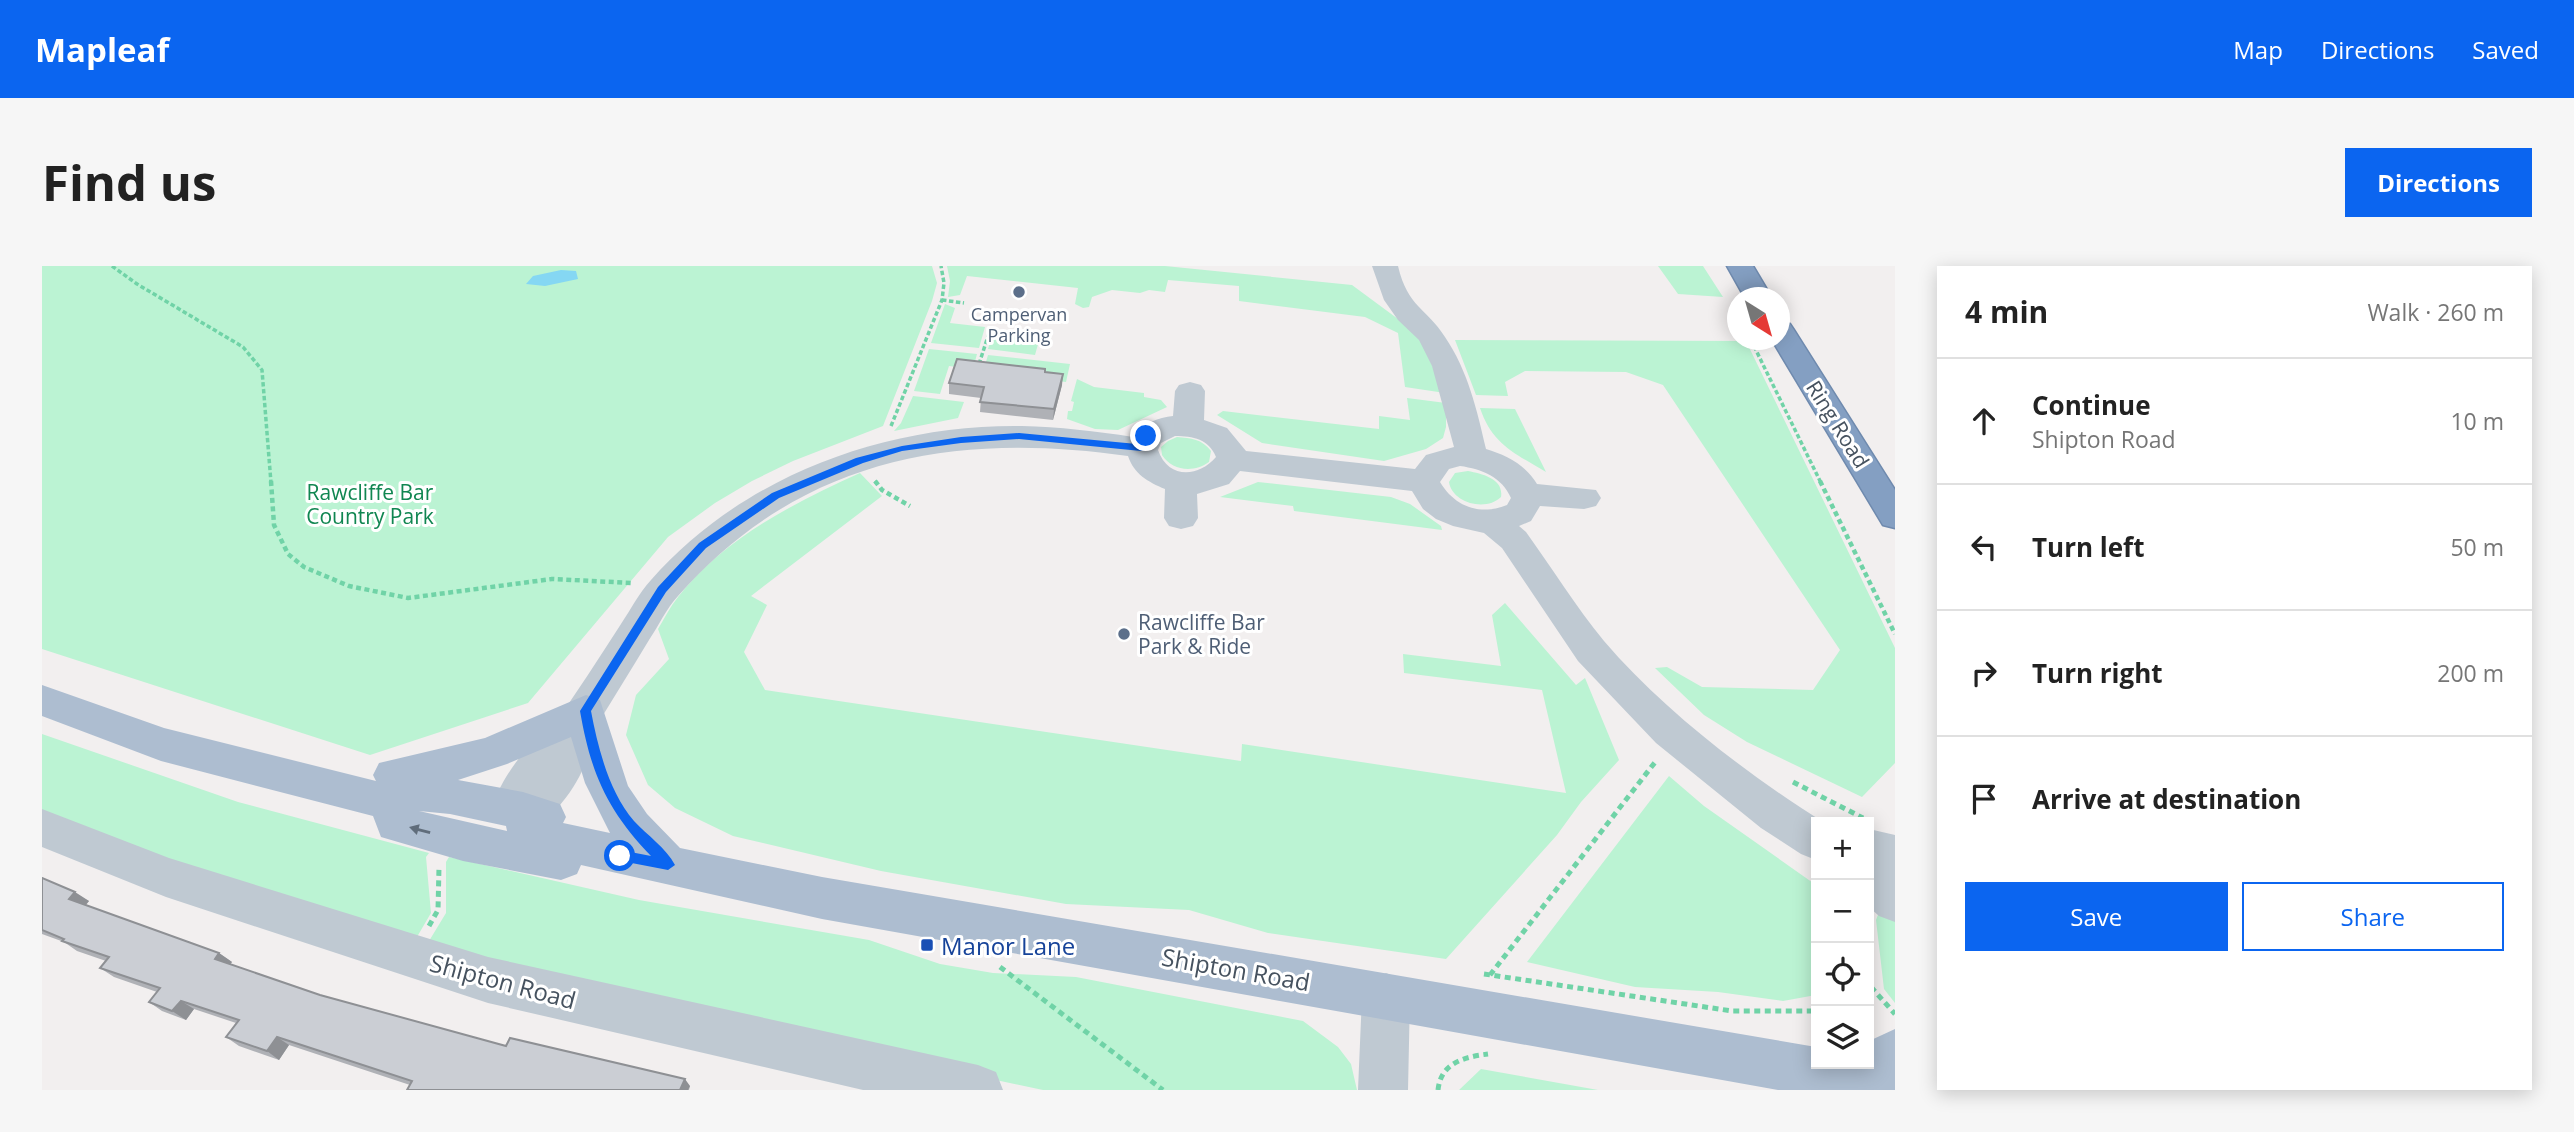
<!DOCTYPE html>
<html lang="en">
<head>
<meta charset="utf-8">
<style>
  :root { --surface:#fff; --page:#f6f6f6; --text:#222; --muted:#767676; --line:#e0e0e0; --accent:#0b65f0 }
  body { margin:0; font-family:"Open Sans",sans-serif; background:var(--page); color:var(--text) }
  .controls { position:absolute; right:21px; bottom:21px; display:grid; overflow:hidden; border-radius:0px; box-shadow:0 4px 18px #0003 }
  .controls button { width:63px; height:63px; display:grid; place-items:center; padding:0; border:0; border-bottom:2px solid var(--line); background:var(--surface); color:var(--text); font:35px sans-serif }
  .compass { position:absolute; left:1685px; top:21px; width:63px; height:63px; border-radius:50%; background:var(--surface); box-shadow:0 4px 18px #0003; rotate:143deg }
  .stop { position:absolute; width:21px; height:21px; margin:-16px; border:5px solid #0b65f0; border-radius:50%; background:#fff }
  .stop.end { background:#0b65f0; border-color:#fff; box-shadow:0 2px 7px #0008 }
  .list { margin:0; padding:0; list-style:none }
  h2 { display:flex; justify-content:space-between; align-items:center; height:91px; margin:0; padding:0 28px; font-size:30px }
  h2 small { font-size:23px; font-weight:400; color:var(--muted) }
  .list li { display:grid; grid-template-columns:46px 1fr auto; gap:21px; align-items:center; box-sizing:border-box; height:126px; padding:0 28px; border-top:2px solid var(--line) }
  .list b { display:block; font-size:26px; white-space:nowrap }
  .list p { margin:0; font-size:23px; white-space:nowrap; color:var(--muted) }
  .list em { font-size:23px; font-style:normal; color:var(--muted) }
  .actions { display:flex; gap:14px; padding:21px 28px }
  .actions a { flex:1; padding:16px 0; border:2px solid var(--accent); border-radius:0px; text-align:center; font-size:24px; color:var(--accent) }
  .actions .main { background:var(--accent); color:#fff }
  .icon { flex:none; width:38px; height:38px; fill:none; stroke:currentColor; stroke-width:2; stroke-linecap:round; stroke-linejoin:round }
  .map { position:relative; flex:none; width:1853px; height:824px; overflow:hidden; border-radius:0px }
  header { display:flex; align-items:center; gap:42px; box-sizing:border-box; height:98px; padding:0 35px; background:var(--accent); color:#fff }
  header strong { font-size:33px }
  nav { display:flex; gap:38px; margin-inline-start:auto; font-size:24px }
  .intro { display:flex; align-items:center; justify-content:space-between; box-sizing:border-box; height:168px; padding:0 42px }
  h1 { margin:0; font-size:49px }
  .button { padding:18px 32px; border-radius:0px; background:var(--accent); color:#fff; font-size:24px; font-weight:700 }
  main { display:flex; gap:42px; padding:0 42px }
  aside { flex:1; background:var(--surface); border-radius:0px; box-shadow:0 4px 18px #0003 }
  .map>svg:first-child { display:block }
  .green { fill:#bbf3d3 }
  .water { fill:#85d7f3 }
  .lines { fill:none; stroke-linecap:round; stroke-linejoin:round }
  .highway-casing { stroke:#6f8aae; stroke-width:3 }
  .path-far2 { stroke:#70d3a7; stroke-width:3.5; stroke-dasharray:4.5 2.5; stroke-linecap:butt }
  .path-far1 { stroke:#70d3a7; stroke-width:4.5; stroke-dasharray:5 3.5; stroke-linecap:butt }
  .path { stroke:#70d3a7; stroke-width:5; stroke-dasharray:6 4.5; stroke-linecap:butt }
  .minor { fill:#bfc9d2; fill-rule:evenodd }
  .major { fill:#adbdd0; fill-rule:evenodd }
  .highway { fill:#849fc2; fill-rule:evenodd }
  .wall { fill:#afb1b6 }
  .shaded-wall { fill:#8e9094 }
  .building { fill:#cbced4; stroke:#8e9094; stroke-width:2 }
  .oneway { fill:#606d7b }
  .route { fill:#0b65f0 }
  .service-dot { fill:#5c6f8a; stroke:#fff; stroke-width:2.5 }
  .transit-dot { fill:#1a4fb4; stroke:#fff; stroke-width:2.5 }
  .labels { text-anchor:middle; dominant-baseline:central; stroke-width:6; stroke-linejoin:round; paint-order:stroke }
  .far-service-label { font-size:18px; fill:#4e5e75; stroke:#fff }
  .street-label { font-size:21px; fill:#46525f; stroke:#fff }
  .park-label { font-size:21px; fill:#108651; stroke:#fff }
  .service-label { font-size:21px; fill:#4e5e75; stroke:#fff; text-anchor:start }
  .near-transit-label { font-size:24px; fill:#164399; stroke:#fff; text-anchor:start }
  .near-street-label { font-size:24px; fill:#46525f; stroke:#fff }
</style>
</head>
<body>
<header>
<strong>Mapleaf</strong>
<nav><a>Map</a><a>Directions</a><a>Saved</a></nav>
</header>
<div class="intro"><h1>Find us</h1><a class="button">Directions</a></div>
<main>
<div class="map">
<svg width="1853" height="824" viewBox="0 0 1853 824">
  <rect width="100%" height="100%" fill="#f2efef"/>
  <!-- green -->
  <path class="green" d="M 0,0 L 890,0 L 895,17 L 890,35 L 841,160 L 751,195 L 710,215 L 673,237 L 626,271 L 486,437 L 328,489 L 0,383 Z
    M 905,0 L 1123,0 L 1310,19 L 1375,67 L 1403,127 L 1363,121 L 1356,67 L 1323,51 L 1197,35 L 1197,20 L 1126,14 L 1123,26 L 1107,24 L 1098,27 L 1070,24 L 1050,31 L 1047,41 L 1041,42 L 1033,38 L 1036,22 L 925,10 L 918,29 L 906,31 L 908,15 Z
    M 1616,0 L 1661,0 L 1681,31 L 1636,28 Z
    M 903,38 L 913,42 L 908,57 L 943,61 L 937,82 L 889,77 Z
    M 951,66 L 998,71 L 993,89 L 946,83 Z
    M 1413,74 L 1704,75 L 1853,382 L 1853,497 L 1820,531 L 1705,476 L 1662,449 L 1613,402 L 1625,401 L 1660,421 L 1771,424 L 1798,384 L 1621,119 L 1584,106 L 1483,105 L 1463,116 L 1466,130 L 1434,129 Z
    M 887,83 L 935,88 L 931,103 L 907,100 L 898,128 L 872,125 Z
    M 946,89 L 1028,98 L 1024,116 L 941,106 Z
    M 1035,113 L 1052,121 L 1102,127 L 1102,131 L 1119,134 L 1125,141 L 1076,164 L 1053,163 L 1025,153 L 1026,145 L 1030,145 L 1032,136 L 1029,135 Z
    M 871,130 L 922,136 L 916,152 L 852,165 L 859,157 Z
    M 1365,132 L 1404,137 L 1404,161 L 1401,172 L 1384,183 L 1342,195 L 1220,177 L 1175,149 L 1181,145 L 1337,163 L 1337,150 L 1368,154 Z
    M 1438,142 L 1473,143 L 1504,206 C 1472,187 1450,178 1438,142 Z
    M 1135,171 C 1149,172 1160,173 1169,185 L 1167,196 C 1152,207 1130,205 1120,189 L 1119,181 L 1126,175 Z
    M 1426,205 C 1441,208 1462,213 1459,231 C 1444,246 1410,237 1407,216 L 1413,207 Z
    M 818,207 L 840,230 L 709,330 L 725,339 L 702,386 L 723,424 L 1199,495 L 1200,478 L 1524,527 L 1500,424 L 1362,407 L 1361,388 L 1459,400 L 1450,349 L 1463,337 L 1534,419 L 1543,412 L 1577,494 L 1539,536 L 1515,569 L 1404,693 L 1226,667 L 1147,644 L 1024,638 L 839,605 L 691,570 L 633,542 L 606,519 L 584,469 L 594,429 L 627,393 L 616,363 C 622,353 628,341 636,331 C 682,272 752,237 818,207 Z
    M 1216,216 L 1349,231 L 1368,238 L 1399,260 L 1400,264 L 1252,245 L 1251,240 L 1178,231 Z
    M 0,468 L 196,536 L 387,587 L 384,591 L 389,647 L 372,676 L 133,599 L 0,544 Z
    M 1627,510 L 1662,540 L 1774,619 L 1774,729 L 1741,735 L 1676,726 L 1593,721 L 1485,696 Z
    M 407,591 L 597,634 L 827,674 L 898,698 L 951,707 L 1034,711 L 1261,755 L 1296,781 L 1309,798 L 1315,824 L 1001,824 L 702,760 L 384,680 L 404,647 L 404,596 Z
    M 1840,638 L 1853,650 L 1853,737 L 1842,723 L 1834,654 Z
    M 1439,803 L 1556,824 L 1417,824 Z"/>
  <!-- water -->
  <path class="water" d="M 519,4 L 534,5 L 536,13 L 503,20 L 484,18 L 491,10 Z"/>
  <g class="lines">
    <!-- highway casing -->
    <g class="highway-casing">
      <path id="highway" d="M 1685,0 L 1711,0 L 1730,32 L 1703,32 Z
        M 1738,56 L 1748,58 L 1752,64 L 1853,224 L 1853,262 L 1841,259 L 1730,74 L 1738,74 Z"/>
    </g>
    <!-- path-far2 -->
    <path class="path-far2" d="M 70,0 L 95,18 L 201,81 L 220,104 L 229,217
      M 900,34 L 922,37
      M 1709,74 L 1779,217
      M 937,98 L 949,61
      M 849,160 L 900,34 L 902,17 L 899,0
      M 833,215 L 835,217"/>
    <!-- path-far1 -->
    <path class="path-far1" d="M 229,215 L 232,259 L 246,288 L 262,301 L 307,320 L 366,332 L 510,313 L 591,317
      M 833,215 L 840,224 L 868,240
      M 1778,215 L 1853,368"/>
    <!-- path -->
    <path class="path" d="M 1751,516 L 1821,552
      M 387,660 L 396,644 L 397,601
      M 958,701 L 1121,824
      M 1827,701 L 1827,727
      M 1442,708 L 1690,745 L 1774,745
      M 1448,709 L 1614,495
      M 1829,721 L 1853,748
      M 1396,824 C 1399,796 1423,791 1446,788"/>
    <!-- minor -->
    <path class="minor" d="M 1330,0 L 1356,0 C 1366,42 1384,41 1403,71 C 1426,105 1435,144 1444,183 C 1464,189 1484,199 1495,218 L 1554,224 L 1559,232 L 1554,240 L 1542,243 L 1498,240 L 1489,255 L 1477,260 L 1484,266 C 1510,302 1534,341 1562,375 C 1621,444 1705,508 1781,556 L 1774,556 L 1774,594 L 1759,588 L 1719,562 L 1614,477 L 1536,395 L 1460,282 L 1442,267 L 1411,260 L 1394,253 L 1381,243 L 1370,225 L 1198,205 L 1187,218 L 1155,228 L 1156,252 L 1151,260 L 1139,263 L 1127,260 L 1122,252 L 1123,223 C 1106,216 1092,208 1086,190 C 911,165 758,192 636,330 C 624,343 617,359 607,374 C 588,406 568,437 549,469 C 544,477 546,486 544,495 C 537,517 508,562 481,562 C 477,562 470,558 466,557 L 456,526 C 468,501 488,475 512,459 C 535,426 557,392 579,358 C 589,343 597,327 609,314 C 700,210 843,158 980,160 C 1017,161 1054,165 1091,171 C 1099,158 1117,151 1131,150 L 1133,125 L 1137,119 L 1148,116 L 1159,119 L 1163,125 L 1162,154 L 1185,162 L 1204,185 L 1373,203 L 1384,189 L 1412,181 L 1390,100 L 1377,74 L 1356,54 L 1342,34 ZM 1133,170 C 1151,170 1167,173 1174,191 C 1156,212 1126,213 1116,184 L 1119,177 ZM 1418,200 C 1440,203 1460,211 1469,232 L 1465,239 C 1438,250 1413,241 1398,216 L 1407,203 Z
      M 0,543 L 127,592 L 446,691 L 936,799 L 954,806 L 961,824 L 821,824 L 446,737 L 124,631 L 0,581 Z
      M 1827,563 L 1853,569 L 1853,656 L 1837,650 L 1827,641 Z
      M 1344,707 L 1361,714 L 1368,730 L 1366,824 L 1316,824 L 1320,730 L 1327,714 Z"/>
    <!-- major -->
    <path class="major" d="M 0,419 L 122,462 L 334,515 L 331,509 L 337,497 L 443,472 L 544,429 L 558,434 L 586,520 L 605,548 L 638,582 L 780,611 L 1774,781 L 1774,798 L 1827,798 L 1827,775 L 1853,763 L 1853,824 L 1736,824 L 780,653 L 539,599 L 535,608 L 519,614 L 421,595 L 339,571 L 331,550 L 119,495 L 0,450 ZM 529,471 L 543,517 L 568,567 L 521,557 L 524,551 L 518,538 L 481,526 L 416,514 L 465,498 ZM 377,545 L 408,548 L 464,560 L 465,565 Z"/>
    <!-- highway -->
    <use href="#highway" class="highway"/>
  </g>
  <!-- wall -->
  <path class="wall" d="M 1003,103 L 1003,106 L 1020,119 L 1011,154 L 938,146 L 939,132 L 907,128 L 907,117 Z
    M 0,612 L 47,635 L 44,639 L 177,687 L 190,696 L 188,698 L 278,729 L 464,780 L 648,820 L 647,824 L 365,824 L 368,819 L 247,779 L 237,794 L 197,780 L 184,771 L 194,757 L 152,743 L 144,754 L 120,745 L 107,736 L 115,726 L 72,711 L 58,702 L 64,695 L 35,685 L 22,676 L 0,668 Z"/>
  <!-- shaded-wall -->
  <path class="shaded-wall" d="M 1021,108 L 1020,119 L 1011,154 L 1012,143 Z
    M 33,626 L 47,635 L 41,642 L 27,633 Z
    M 177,687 L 190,696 L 185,702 L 173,693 Z
    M 139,735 L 152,743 L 144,754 L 130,745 Z
    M 235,771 L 247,779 L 237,794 L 225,785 Z
    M 643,813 L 648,820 L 646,824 L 638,824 Z"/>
  <!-- building -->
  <path class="building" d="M 915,93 L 1003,103 L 1003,106 L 1021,108 L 1012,143 L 938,136 L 942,121 L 907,117 Z
    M 0,612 L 33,626 L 27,633 L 177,687 L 173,693 L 278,729 L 464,780 L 468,772 L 643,813 L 638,824 L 365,824 L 370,815 L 235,771 L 225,785 L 184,771 L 197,754 L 139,735 L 130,745 L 107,736 L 118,722 L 58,702 L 67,691 L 20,675 L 22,673 L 0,664 Z"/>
  <!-- one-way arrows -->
  <defs><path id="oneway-solid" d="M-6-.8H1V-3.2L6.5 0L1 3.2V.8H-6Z" transform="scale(1.75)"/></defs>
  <use class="oneway" href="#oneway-solid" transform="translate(378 564) rotate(-165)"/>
  <!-- route -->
  <path class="route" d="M 977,167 L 1095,178 L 1100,168 L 1108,170 L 1102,184 L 1099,185 L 977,173 L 919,177 L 860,185 L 821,197 L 737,232 L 664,282 L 624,326 L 549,445 C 556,482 567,526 592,555 C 605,569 624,582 633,599 L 626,604 L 574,594 L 572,590 L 578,584 L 609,590 C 565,544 549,508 538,445 L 616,321 L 657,277 L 730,227 L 814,192 L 860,180 L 919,171 Z"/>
  <!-- markers -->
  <g class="service-dot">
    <circle cx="977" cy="26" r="7"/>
    <circle cx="1082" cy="368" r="7"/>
  </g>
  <rect class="transit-dot" x="878" y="672" width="14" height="14" rx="3.5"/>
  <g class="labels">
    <!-- far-service labels -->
    <g class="far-service-label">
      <text x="977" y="48">Campervan<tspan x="977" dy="21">Parking</tspan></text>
    </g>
    <!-- street labels -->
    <g class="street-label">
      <text transform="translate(1796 158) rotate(58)">Ring Road</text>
    </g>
    <!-- park labels -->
    <g class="park-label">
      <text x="328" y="226">Rawcliffe Bar<tspan x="328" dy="24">Country Park</tspan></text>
    </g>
    <!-- service labels -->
    <g class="service-label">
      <text x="1096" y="356">Rawcliffe Bar<tspan x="1096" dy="24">Park &amp; Ride</tspan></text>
    </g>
    <!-- near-transit labels -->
    <g class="near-transit-label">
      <text x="899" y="679">Manor Lane</text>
    </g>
    <!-- near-street labels -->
    <g class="near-street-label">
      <text transform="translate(1194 703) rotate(10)">Shipton Road</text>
      <text transform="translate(461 715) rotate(15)">Shipton Road</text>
    </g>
  </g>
</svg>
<div class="controls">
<button>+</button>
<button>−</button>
<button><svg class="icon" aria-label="locate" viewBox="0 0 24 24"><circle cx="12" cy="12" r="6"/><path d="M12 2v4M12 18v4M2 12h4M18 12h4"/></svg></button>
<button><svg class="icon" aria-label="layers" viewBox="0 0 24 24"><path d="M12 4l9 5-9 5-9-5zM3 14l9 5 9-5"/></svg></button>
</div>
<svg class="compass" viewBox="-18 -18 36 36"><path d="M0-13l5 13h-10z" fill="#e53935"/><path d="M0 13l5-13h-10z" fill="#767676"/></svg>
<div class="stop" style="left:578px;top:590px"></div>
<div class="stop end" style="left:1104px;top:170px"></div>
</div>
<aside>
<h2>4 min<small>Walk · 260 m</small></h2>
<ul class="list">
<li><svg class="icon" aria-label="ahead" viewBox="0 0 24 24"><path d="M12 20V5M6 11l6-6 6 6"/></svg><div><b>Continue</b><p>Shipton Road</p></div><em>10 m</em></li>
<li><svg class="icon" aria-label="left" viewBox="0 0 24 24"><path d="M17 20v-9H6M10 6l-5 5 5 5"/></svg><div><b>Turn left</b></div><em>50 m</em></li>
<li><svg class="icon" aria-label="right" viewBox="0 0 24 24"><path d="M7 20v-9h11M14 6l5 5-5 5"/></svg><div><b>Turn right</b></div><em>200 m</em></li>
<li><svg class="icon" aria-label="arrive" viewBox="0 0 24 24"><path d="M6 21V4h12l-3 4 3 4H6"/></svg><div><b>Arrive at destination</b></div></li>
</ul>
<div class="actions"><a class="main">Save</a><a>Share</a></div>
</aside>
</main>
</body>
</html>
